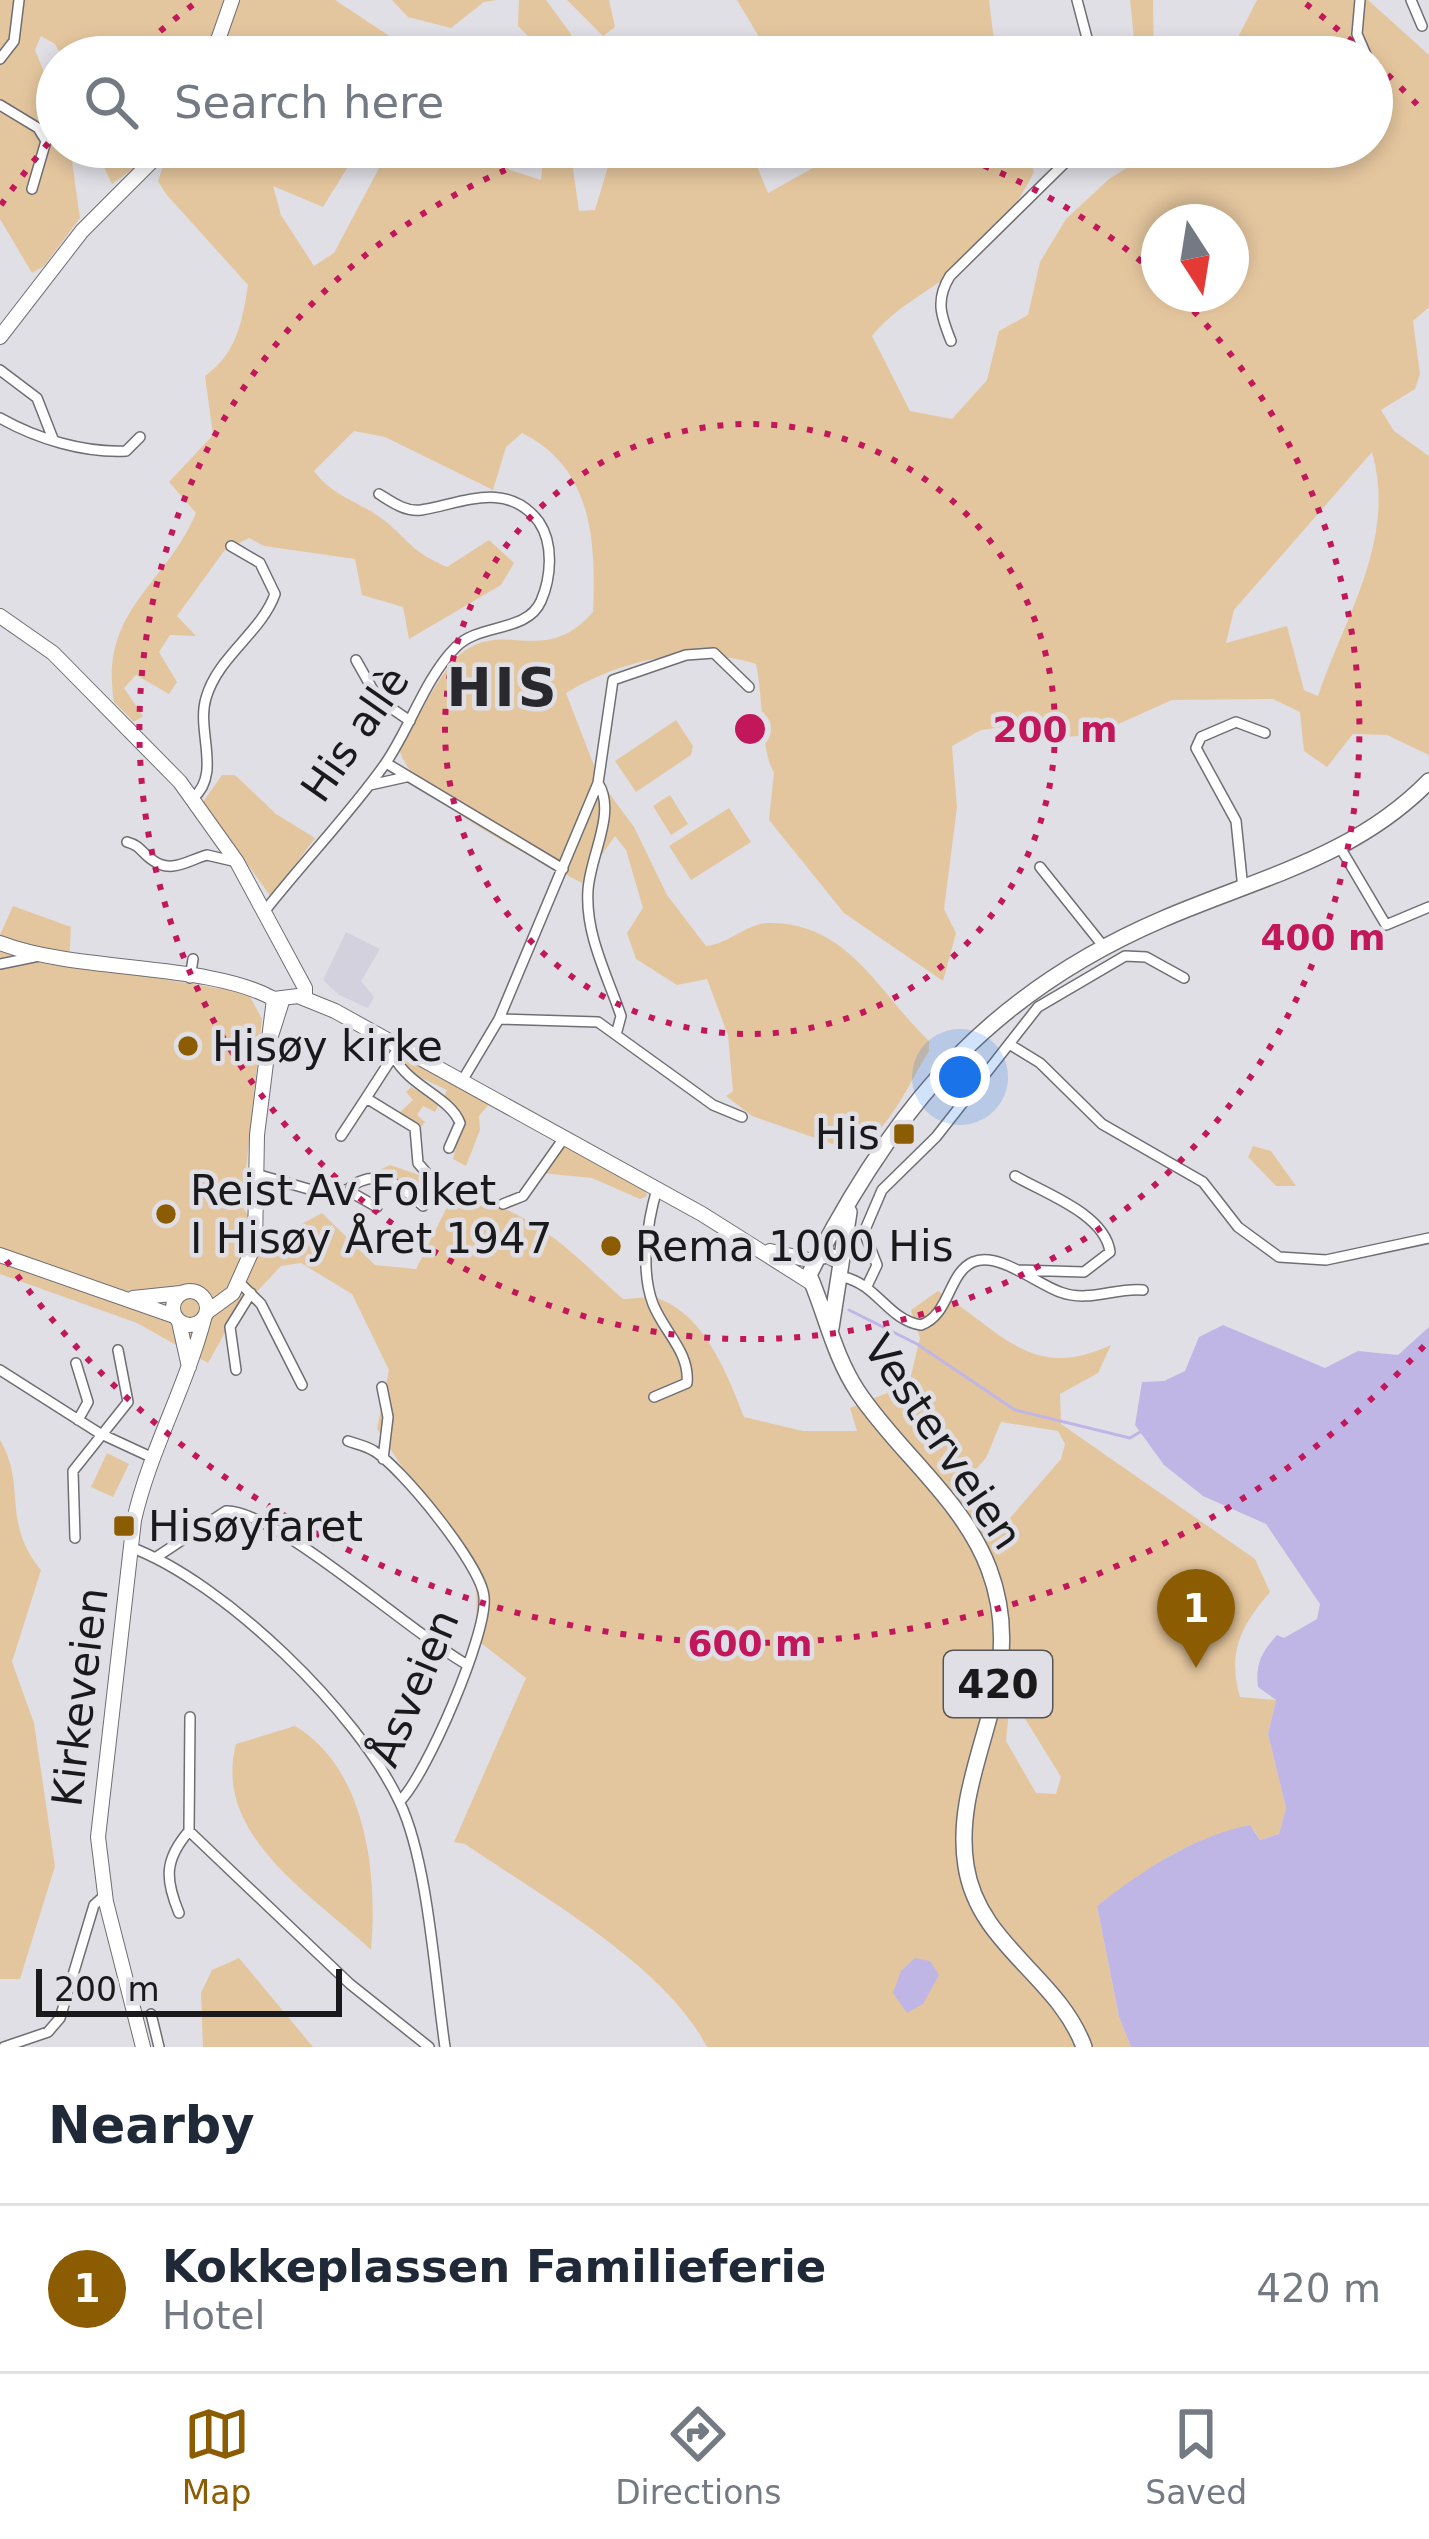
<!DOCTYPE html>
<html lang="en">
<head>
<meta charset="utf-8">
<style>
  :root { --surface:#fff; --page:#f6f6f7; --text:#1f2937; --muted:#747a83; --line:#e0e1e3; --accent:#8b5c01 }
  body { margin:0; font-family:"DejaVu Sans",sans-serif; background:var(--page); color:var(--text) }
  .compass { position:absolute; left:1141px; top:204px; width:108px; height:108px; border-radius:50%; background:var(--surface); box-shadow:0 6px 18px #0003; rotate:168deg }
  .scale { position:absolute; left:36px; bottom:30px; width:306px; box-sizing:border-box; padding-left:12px; border:6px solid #1a191b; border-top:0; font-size:33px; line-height:42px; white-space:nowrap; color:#1a191b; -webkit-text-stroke:9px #e0dfe5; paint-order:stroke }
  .you { position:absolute; left:960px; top:1077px; width:42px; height:42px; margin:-30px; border:9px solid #fff; border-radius:50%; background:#1a73e8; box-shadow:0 0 0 18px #1a73e833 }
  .badge { display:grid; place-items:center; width:78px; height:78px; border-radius:50%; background:var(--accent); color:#fff; font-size:39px; font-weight:700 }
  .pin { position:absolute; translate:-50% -99px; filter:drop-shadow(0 3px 6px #0008) }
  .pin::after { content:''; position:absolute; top:63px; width:42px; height:36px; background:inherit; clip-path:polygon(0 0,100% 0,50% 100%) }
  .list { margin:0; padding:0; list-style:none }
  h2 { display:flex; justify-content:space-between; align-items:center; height:156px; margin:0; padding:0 48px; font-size:51px }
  h2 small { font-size:39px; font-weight:400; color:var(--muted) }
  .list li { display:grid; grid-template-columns:78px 1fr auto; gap:36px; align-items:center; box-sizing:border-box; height:168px; padding:0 48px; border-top:3px solid var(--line) }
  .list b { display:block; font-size:45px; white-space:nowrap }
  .list p { margin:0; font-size:39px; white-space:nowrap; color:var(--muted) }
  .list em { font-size:39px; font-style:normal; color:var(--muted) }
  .icon { flex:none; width:66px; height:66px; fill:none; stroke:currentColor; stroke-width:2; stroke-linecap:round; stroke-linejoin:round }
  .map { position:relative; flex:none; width:1429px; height:2047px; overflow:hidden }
  .search { position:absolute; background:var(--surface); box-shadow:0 6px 18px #0003; left:36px; right:36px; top:36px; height:132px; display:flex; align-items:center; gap:30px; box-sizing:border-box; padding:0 42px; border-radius:66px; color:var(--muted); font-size:45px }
  .sheet { height:324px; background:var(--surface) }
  nav { display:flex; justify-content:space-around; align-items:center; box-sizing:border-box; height:168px; border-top:3px solid var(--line); background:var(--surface); font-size:33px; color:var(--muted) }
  nav a { display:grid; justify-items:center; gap:6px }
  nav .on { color:var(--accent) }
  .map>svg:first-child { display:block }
  .built { fill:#d4d1de }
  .green { fill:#e4c69e; fill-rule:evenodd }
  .water { fill:#c0b6e6 }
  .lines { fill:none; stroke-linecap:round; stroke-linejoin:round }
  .stream { stroke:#c0b6e6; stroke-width:3 }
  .minor-casing { stroke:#6f6e73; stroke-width:12 }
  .secondary-casing { stroke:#6f6e73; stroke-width:16 }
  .primary-casing { stroke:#6f6e73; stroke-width:18 }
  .minor { stroke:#fff; stroke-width:9 }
  .secondary { stroke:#fff; stroke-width:14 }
  .primary { stroke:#fff; stroke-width:15 }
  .ring { fill:none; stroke:#c2185b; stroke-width:6; stroke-dasharray:6 12 }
  .poi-dot { fill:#8b5c01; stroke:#e0dfe5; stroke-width:4.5 }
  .labels { text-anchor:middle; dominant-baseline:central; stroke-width:9; stroke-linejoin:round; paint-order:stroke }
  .shield { fill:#e0dfe5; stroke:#555458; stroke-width:3 }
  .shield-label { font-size:39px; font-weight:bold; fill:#1a191b }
  .street-label { font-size:42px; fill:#1a191b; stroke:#e0dfe5 }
  .poi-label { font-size:42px; fill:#1a191b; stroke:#e0dfe5; text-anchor:start }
  .district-label { font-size:54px; font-weight:bold; letter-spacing:3px; fill:#29282c; stroke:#e0dfe5 }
  .centre { fill:#c2185b; stroke:#e0dfe5; stroke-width:6 }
  .ring-label { font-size:36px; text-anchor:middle; font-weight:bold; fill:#c2185b; stroke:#e0dfe5; stroke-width:9; stroke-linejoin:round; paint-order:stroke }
</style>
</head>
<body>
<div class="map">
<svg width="1429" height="2047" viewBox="0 0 1429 2047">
  <rect width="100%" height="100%" fill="#e0dfe5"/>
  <!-- built -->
  <path class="built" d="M 346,932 L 380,949 L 361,981 L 374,997 L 368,1008 L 339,995 L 323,980 Z"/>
  <!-- green -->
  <path class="green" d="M 0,0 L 335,0 L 394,39 L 400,57 L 62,57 L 55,44 L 41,36 L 35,50 L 57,104 L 57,147 L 70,147 L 80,218 L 44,266 L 32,273 L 0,219 Z
    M 392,0 L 497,0 L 484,2 L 451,28 L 408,17 Z
    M 519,0 L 546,0 L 571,34 L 567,53 L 544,52 L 518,26 Z
    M 567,0 L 609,0 L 615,27 L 603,36 Z
    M 737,0 L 989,0 L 996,57 L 771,57 Z
    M 1130,0 L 1153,0 L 1154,57 L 1136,57 Z
    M 1257,0 L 1368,0 L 1429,55 L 1429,307 L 1413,321 L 1420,374 L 1415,389 L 1381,410 L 1394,431 L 1429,456 L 1429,755 L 1387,735 L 1353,734 L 1327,767 L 1304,751 L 1300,712 L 1273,699 L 1172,700 L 1094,735 L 1063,737 L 1025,724 L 981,730 L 952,746 L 957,807 L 944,909 L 956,933 L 943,981 L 844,913 L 769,820 L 774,772 C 761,754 763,694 756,664 C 692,644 623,659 566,693 L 600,781 L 634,827 L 667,895 L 706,946 C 728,944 747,924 767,923 C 848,921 879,993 929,1041 L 929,1051 C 909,1083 888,1134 853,1151 L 752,1116 L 726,1096 L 733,1091 L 728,1035 L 707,979 L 677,985 L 636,959 L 627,933 L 643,908 L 626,850 L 615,836 L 582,883 C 534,858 411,800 399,748 C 415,724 442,667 463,652 C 507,620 545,667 593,612 C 596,542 593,468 522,433 L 506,447 L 493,490 L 385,437 L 354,431 L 314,471 C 334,498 360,501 385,521 C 413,544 409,550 447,567 L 489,540 L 514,563 L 501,585 L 409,639 L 403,607 L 362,595 L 355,559 L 264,546 L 249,538 L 224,551 L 177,616 L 196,636 L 170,635 L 159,652 L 177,682 L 169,694 L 136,675 L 124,688 L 143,716 L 134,722 L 114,702 C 99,610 166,585 196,513 L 169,482 L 213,435 L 205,376 C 237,353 242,322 248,285 L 166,194 L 158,181 L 164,164 L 159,150 L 112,184 L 94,147 L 480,147 L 510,170 L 541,180 L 543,159 L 530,147 L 587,147 L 573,169 L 579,211 L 595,210 L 614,147 L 749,147 L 768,193 L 813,168 L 810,147 L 1026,147 L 1034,172 C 1016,209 986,246 952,273 C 923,295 896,307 872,336 L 910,411 L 952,419 L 987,380 L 999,331 L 1028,315 L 1040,262 L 1066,219 L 1109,179 L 1160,147 L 1372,147 L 1372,57 L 1228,57 ZM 386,155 L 334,253 L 314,266 L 281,215 L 273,186 L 323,207 L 354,157 ZM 1159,222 L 1231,222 L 1231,294 L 1159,294 ZM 1372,452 C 1397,539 1345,616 1318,696 L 1304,690 L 1287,626 L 1226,643 L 1234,610 Z
    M 676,720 L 693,746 L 691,755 L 636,792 L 615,761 Z
    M 222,775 L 235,775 L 276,814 L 315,838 L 271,897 L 203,802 Z
    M 670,795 L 688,824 L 671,835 L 653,806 Z
    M 729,808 L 751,842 L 691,880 L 669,846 Z
    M 13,906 L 71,927 L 69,964 L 248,993 L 262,1019 L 242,1207 L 269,1242 L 322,1213 L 375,1265 L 416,1269 L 454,1193 C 534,1210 565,1247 623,1299 C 634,1299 652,1295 662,1300 C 706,1318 728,1376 744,1417 L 803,1431 L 857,1431 L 850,1408 L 909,1384 L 920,1338 L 911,1310 L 938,1291 C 1002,1332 1032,1382 1111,1345 L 1098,1373 L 1060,1394 L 1061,1424 L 1255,1559 L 1270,1592 C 1241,1626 1227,1652 1240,1697 L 1276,1700 L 1268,1734 L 1286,1808 L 1279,1834 L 1260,1840 L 1254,1830 C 1195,1831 1143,1872 1097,1906 L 1119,2017 L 1131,2047 L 707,2047 C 665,1965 541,1896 465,1844 L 454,1842 L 526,1678 L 477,1640 L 476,1578 L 377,1429 L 389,1370 L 352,1294 L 301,1263 L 281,1266 L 235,1315 L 208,1363 L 137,1323 L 0,1274 L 0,935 ZM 1001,1422 L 1058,1431 L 1065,1444 L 1061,1459 L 991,1540 L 964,1492 L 966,1480 L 986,1458 ZM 1009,1711 L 1024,1717 L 1061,1777 L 1056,1794 L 1036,1793 L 1006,1741 Z
    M 404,1058 L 490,1103 L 479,1116 L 480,1130 L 466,1166 L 453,1159 L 461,1127 L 443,1099 L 447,1090 L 411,1073 L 401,1061 Z
    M 411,1087 L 439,1104 L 435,1112 L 423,1106 L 417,1115 L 425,1122 L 422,1126 L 399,1113 L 413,1100 L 406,1092 Z
    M 562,1143 L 645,1188 L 647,1196 L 640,1199 L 592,1178 L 541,1173 Z
    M 1253,1146 L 1271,1151 L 1296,1186 L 1276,1186 L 1248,1157 Z
    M 390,1165 L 422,1176 L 438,1194 L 432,1208 L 391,1177 L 373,1173 Z
    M 0,1440 C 27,1485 1,1522 41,1570 L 12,1662 L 34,1723 L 55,1866 L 20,1979 L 0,1979 Z
    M 107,1453 L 129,1464 L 113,1497 L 91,1487 Z
    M 295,1726 C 366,1768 378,1874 371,1950 C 313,1895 212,1836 236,1744 Z
    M 239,1958 L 313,2047 L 203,2047 L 201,1993 L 212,1970 Z"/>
  <!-- water -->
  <path class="water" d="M 1223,1325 L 1325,1368 L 1358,1351 L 1398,1355 L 1429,1327 L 1429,2047 L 1131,2047 L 1119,2017 L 1097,1906 C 1141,1871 1194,1836 1250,1825 L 1260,1840 L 1279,1834 L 1286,1808 L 1268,1734 L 1276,1700 L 1258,1687 C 1255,1664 1262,1652 1277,1635 L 1284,1638 L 1317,1619 L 1320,1604 L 1266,1524 L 1203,1496 L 1164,1465 L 1135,1425 L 1142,1382 L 1164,1381 L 1185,1371 L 1199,1337 Z
    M 915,1958 L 930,1961 L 939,1975 L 923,2004 L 907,2013 L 893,1993 L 901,1971 Z"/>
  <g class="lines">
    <!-- stream -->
    <path class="stream" d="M 849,1310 L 917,1344 L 1015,1410 L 1130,1438 L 1140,1432"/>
    <!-- minor casing -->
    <g class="minor-casing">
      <path id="minor" d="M 1077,0 L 1092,57
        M 1360,0 L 1357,34 L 1367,57
        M 1411,0 L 1422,26
        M 0,59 L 14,41 L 19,0
        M 1372,64 L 1375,69
        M 0,105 L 38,128 L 46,141 L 32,189
        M 951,341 C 941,316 935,300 950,276 L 1081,147
        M 0,370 L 37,398 L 53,439
        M 0,418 C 37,439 84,453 126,451 L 140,437
        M 356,660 L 378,699 L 410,721
        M 386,763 L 563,869
        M 598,783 C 617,812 590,856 588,890 C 585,934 607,975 621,1016 L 617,1031
        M 370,785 L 406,777
        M 193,798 C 222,774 196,731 206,698 C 218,656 261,633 275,594 L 260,563 L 231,546
        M 127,842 C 141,846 141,852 151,859 C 171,875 188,860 207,855 L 237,862
        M 1341,849 L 1386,925 L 1429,907
        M 1040,867 L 1104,947
        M 1243,889 L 1236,821 L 1196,748 L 1201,737 L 1236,722 L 1265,733
        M 264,912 C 303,862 349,815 385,764 C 410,728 425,678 456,647 C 479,623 527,633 541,601 C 551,578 554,544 539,522 C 507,479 460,504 421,510 C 405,512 392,502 379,494
        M 0,964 L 39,956
        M 190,978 L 193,959
        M 499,1019 L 598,1022 L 713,1105 L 742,1117
        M 1009,1044 L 1040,1063 L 1102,1124 L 1203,1182 L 1238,1227 L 1279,1257 L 1326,1260 L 1429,1238
        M 399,1047 L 366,1098 L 415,1128 L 418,1163 L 440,1189
        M 394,1057 C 410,1087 450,1097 460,1123 L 449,1148
        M 462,1081 L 499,1019 L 598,783 L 613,680 L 686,655 L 714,653 L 749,687
        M 341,1136 L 366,1098
        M 256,1174 L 312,1190 L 347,1190 L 377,1207
        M 1015,1176 C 1044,1193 1105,1214 1110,1252 L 1084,1272 L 1018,1270
        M 347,1190 C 375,1165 400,1184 423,1206
        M 503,1204 L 523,1196 L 564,1138
        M 843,1277 C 877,1284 888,1320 921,1325 C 950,1315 948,1273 973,1262 C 998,1251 1037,1284 1060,1292 C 1089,1303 1116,1287 1143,1290
        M 239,1282 L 261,1304 L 302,1385
        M 868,1284 L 877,1265 L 864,1232 L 882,1190 L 936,1137 L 1038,1007 L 1125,956 L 1146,957 L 1184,978
        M 76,1363 L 88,1402 L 78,1420
        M 0,1370 L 99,1433 L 153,1458
        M 236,1370 L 230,1327 L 251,1293
        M 382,1387 L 388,1417 L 383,1459
        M 654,1397 L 687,1383 C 690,1352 664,1332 653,1304 C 640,1270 647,1223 657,1189
        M 348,1441 C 356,1444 367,1446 374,1451 C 401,1467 482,1566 484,1597 C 488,1633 426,1776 400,1801
        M 75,1538 L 73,1471 L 128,1402 L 118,1350
        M 130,1547 C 223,1581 359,1713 400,1803 C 428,1862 435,1979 445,2047
        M 155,1558 L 226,1511 C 274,1509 412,1634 466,1664
        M 1002,1665 L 1029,1672
        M 190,1717 L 189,1831 L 350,1984 L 429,2047
        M 179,1913 C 165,1879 164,1860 189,1831
        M 151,2014 L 159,2047
        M 4,2047 L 48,2032 L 60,2018 L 94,1905 L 105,1895"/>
    </g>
    <!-- secondary casing -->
    <g class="secondary-casing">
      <path id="secondary" d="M 212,57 L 232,0
        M 0,337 L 82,231 L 166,147
        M 0,616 L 53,653 L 180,782 L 237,862 L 305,988 L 305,998
        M 0,943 C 78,973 208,962 274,999
        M 274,999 L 298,996 L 335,1011 L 702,1214 L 813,1284
        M 270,1039 L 283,998
        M 770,1251 L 813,1261
        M 0,1255 L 174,1316
        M173 1308a17 17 0 1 1 34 0a17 17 0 1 1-34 0Z
        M 133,1298 L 181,1293
        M 207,1312 L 233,1293 L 255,1244 L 257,1135 L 274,999
        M 179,1322 L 189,1367
        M 143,2047 L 106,1902 L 98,1837 L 134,1520 C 150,1450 185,1390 204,1319"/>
    </g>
    <!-- primary casing -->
    <g class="primary-casing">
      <path id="primary" d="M 818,1257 C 901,1098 995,991 1163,919 C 1258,878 1355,857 1429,781
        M 841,1262 L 828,1255 L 818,1257 L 809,1275 C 826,1314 834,1356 858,1392 C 898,1452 963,1500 989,1569 C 1032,1683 950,1766 966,1866 C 978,1945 1058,1976 1084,2047
        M 831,1328 L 849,1212"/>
    </g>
    <!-- minor -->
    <use href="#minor" class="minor"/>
    <!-- secondary -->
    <use href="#secondary" class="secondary"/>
    <!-- primary -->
    <use href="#primary" class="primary"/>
  </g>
  <!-- distance rings -->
  <g class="ring">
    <circle cx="750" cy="729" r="305"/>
    <path d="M933 147A610 610 0 0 1 1158 276M1181 298A610 610 0 1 1 567 147"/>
    <path d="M1424 1346A914 914 0 0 1 1 1253M1 205A914 914 0 0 1 55 135M133 55A914 914 0 0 1 194 4M1306 4A914 914 0 0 1 1424 112"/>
  </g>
  <!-- markers -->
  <g class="poi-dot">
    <circle cx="188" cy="1046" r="12"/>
    <rect x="892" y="1122" width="24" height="24" rx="6"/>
    <circle cx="166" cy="1214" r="12"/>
    <circle cx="611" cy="1246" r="12"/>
    <rect x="112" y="1514" width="24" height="24" rx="6"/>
  </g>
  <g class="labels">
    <!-- shield labels -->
    <rect class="shield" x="944" y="1651" width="108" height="66" rx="9"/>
    <g class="shield-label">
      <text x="998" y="1684">420</text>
    </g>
    <!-- street labels -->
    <g class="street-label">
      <text transform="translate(355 734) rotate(-55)">His allè</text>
      <text transform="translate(943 1442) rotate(56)">Vesterveien</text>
      <text transform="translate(414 1688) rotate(-67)">Åsveien</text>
      <text transform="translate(80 1697) rotate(-83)">Kirkeveien</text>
    </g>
    <!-- poi labels -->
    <g class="poi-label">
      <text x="212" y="1046">Hisøy kirke</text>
      <text x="880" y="1134" text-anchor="end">His</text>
      <text x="190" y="1190">Reist Av Folket<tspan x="190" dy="48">I Hisøy Året 1947</tspan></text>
      <text x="635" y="1246">Rema 1000 His</text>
      <text x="148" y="1526">Hisøyfaret</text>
    </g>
    <!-- district labels -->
    <g class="district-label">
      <text x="503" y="687">HIS</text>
    </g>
  </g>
  <circle cx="750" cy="729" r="18" class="centre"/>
  <g class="ring-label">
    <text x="1055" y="742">200 m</text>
    <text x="1323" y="950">400 m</text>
    <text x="750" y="1656">600 m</text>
  </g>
</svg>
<svg class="compass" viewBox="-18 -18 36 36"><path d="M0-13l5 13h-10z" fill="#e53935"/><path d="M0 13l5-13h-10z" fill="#747a83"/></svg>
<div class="scale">200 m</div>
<div class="you"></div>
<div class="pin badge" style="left:1196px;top:1668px">1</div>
<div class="search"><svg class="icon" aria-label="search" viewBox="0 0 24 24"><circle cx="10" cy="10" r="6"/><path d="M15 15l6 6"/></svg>Search here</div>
</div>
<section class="sheet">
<h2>Nearby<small></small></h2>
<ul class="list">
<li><span class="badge">1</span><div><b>Kokkeplassen Familieferie</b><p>Hotel</p></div><em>420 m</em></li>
</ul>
</section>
<nav>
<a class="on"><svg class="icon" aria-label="map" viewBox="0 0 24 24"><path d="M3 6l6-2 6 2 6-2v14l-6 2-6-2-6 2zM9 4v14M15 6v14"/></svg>Map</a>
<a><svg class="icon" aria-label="directions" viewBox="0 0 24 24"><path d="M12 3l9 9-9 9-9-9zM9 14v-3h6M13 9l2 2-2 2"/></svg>Directions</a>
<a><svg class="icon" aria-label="saved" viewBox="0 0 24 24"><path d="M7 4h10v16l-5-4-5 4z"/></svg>Saved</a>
</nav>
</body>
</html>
